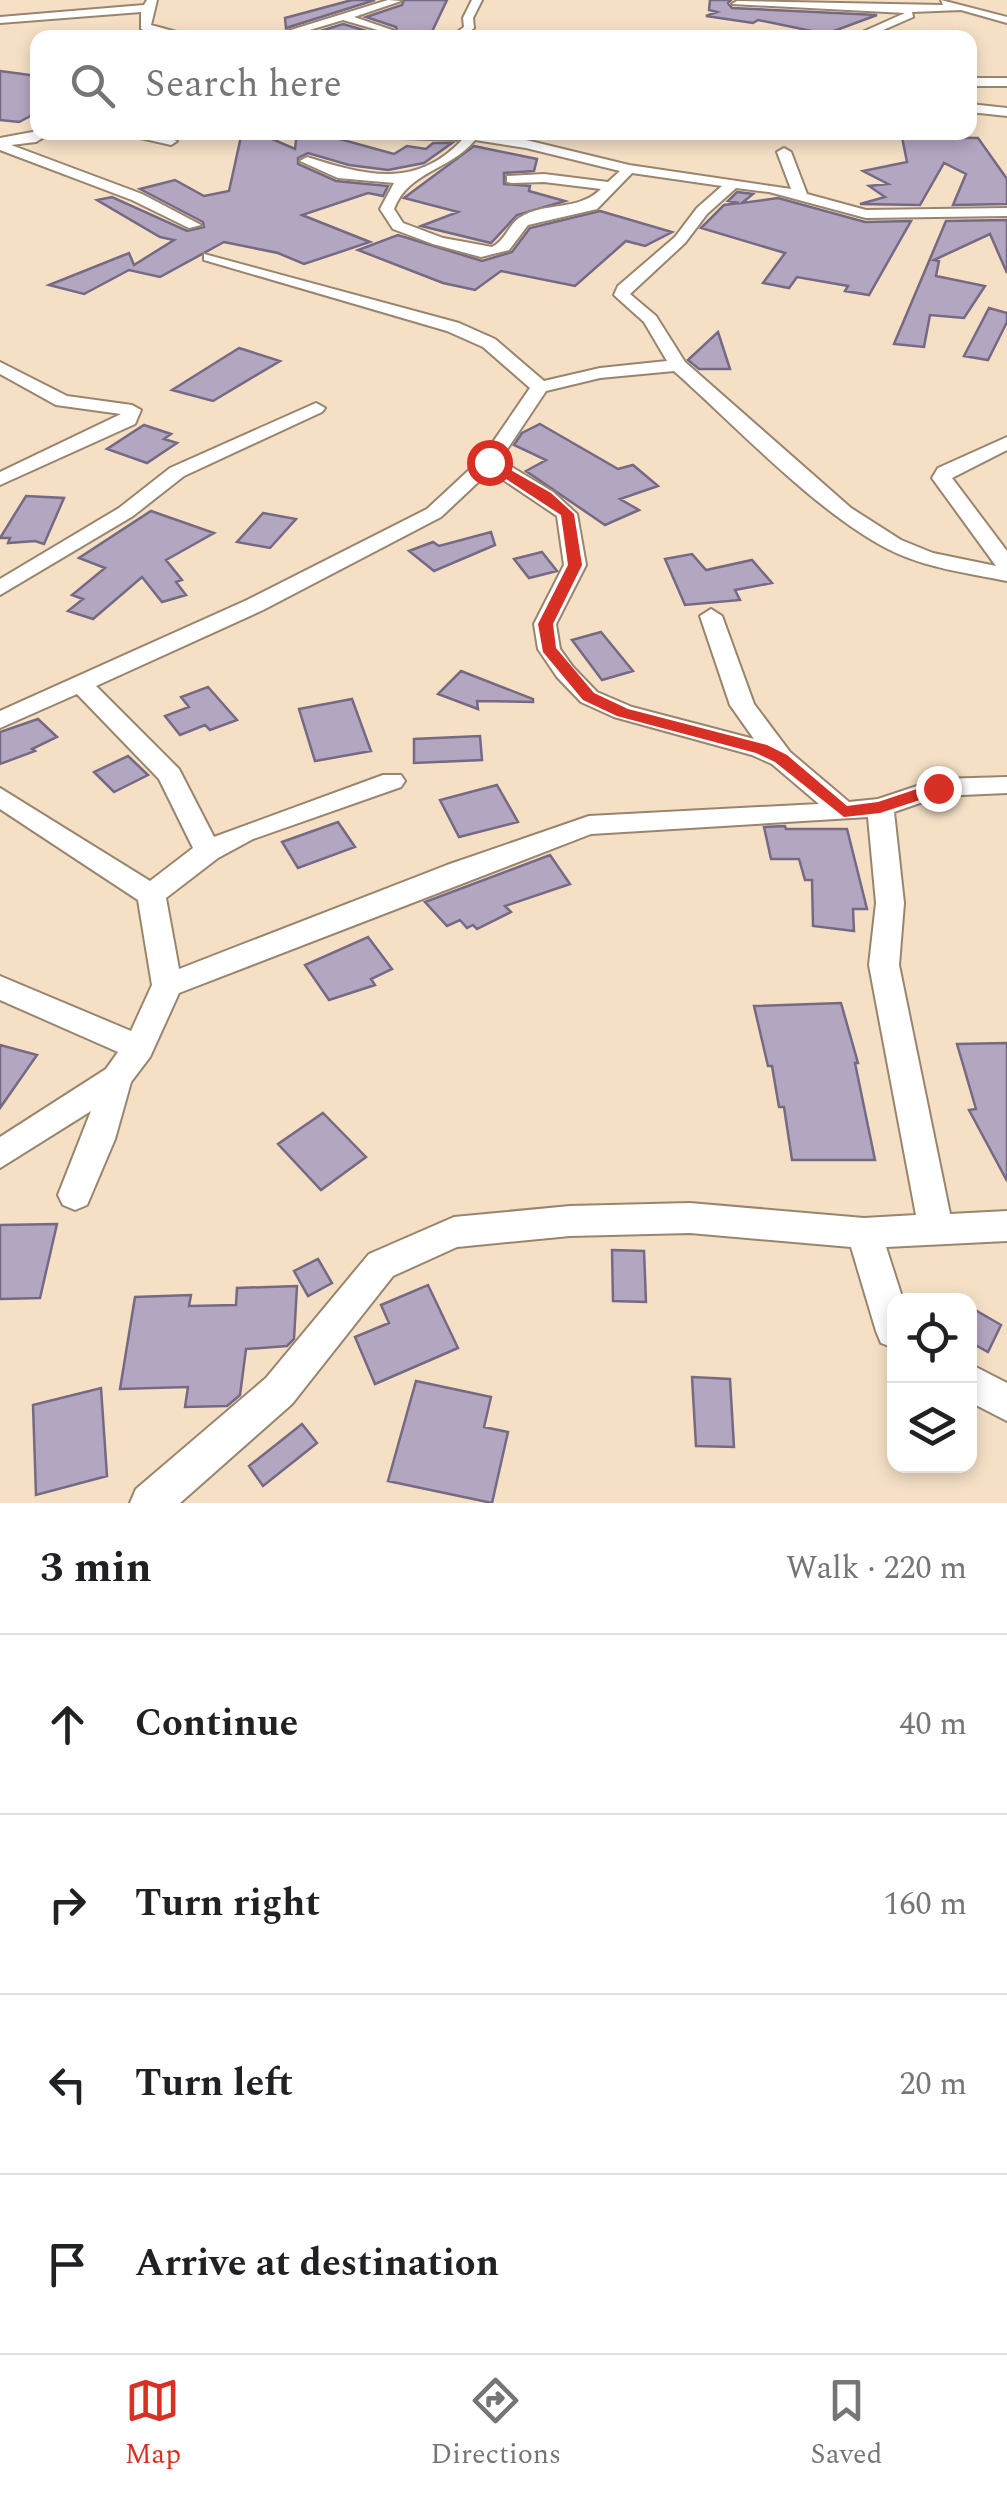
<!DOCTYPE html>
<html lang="en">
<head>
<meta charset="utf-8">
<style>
  :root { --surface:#fff; --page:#f2f2f2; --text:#202124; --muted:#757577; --line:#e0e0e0; --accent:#d93025 }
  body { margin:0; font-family:Spectral,serif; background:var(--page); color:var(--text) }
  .controls { position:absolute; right:30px; bottom:30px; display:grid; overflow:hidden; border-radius:20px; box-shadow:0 5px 15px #0003 }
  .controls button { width:90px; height:90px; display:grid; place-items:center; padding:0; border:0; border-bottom:2px solid var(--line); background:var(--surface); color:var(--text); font:50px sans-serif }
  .stop { position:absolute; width:30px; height:30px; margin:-22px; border:8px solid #d93025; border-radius:50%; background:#fff }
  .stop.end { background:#d93025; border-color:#fff; box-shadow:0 2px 10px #0008 }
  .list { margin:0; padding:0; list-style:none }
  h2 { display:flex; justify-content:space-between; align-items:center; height:130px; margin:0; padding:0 40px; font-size:42px }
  h2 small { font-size:32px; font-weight:400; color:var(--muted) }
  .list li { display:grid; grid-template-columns:65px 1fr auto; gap:30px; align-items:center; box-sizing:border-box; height:180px; padding:0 40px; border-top:2px solid var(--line) }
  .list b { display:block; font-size:38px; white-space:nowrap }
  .list em { font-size:32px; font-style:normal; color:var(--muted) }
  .icon { flex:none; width:55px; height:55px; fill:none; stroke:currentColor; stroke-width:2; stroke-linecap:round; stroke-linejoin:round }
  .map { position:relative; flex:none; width:1007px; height:1503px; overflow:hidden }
  .search { position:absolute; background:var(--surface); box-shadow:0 5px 15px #0003; left:30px; right:30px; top:30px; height:110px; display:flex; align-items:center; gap:25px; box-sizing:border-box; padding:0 35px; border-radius:20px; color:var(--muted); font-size:38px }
  .sheet { height:850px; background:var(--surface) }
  nav { display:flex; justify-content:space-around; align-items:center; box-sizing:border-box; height:140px; border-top:2px solid var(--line); background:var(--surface); font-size:28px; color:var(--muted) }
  nav a { display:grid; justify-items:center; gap:5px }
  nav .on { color:var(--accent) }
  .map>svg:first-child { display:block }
  .building { fill:#b3a6c1; stroke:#756983; stroke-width:2.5 }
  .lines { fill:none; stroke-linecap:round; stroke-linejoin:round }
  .minor-casing { stroke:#99856e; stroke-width:4 }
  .minor { fill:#fff; fill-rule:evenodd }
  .route { fill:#d93025 }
</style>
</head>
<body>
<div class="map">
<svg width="1007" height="1503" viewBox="0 0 1007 1503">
  <rect width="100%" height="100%" fill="#f5e0c6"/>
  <!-- building -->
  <path class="building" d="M 352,0 L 375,0 L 286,28 L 285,18 Z
    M 404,0 L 447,0 L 429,38 L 398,38 L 396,27 L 366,17 L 402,5 Z
    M 710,0 L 731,0 L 728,3 L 732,8 L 877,15 L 826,34 L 758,20 L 753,23 L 706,16 L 717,12 L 709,10 Z
    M 343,24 L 390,38 L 298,38 Z
    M 0,71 L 38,76 L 38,112 L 19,122 L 0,120 Z
    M 242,132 L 256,132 L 295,149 L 297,132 L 314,132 L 394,154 L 407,146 L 426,149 L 433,143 L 452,143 L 424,163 L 388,170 L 349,165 L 308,153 L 298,158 L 298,164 L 336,181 L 388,186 L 383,196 L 368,193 L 302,215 L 370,242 L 304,264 L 278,253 L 224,242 L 160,277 L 129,270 L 84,294 L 49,285 L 129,253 L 134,265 L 174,240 L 160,237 L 97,200 L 112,197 L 187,231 L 204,227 L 203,222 L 140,189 L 175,180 L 204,196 L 229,191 Z
    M 902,137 L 978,138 L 1007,179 L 1007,204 L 953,205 L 966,174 L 944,163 L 920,205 L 860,204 L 885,197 L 869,186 L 888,184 L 863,171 L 907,162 Z
    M 474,146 L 537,159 L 534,171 L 504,173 L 504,184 L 530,186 L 529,191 L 565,201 L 517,215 L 491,243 L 421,226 L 458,212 L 404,198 Z
    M 737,192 L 753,194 L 742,203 L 778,198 L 865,222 L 911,221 L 869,295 L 845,291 L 848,286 L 797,277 L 789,288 L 763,283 L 785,253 L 701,228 L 724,205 L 739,203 L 728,201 Z
    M 600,211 L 672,232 L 645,246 L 626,241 L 575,286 L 501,271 L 475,290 L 443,283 L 358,250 L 398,235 L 482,261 L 512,252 L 530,228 Z
    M 1007,220 L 1007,273 L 990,234 L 934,260 L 939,261 L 936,276 L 985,286 L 964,318 L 930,315 L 924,347 L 894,344 L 946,221 Z
    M 989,308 L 1007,313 L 1007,322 L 988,360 L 964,356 Z
    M 718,332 L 730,369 L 699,369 L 688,360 Z
    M 239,348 L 280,361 L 213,401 L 172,390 Z
    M 540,424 L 618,469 L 633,465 L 658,486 L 620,499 L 639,510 L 605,525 L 526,471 L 546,460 L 514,445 L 522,433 Z
    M 144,425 L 171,434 L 164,439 L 177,443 L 147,463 L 107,449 Z
    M 26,496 L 64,498 L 44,544 L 35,541 L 8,543 L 10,538 L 0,538 Z
    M 151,511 L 214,533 L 166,560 L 182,580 L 176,582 L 186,595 L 162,602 L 142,577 L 93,619 L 68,611 L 83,599 L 72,595 L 105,568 L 79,558 Z
    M 263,513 L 296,519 L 270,548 L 237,542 Z
    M 491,532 L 495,545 L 434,571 L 409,551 L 433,542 L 439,546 Z
    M 542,552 L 557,571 L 529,578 L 514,559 Z
    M 692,554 L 706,570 L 752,560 L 772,583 L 735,590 L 740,600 L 685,605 L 665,559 Z
    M 601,632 L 633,671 L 602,680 L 572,640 Z
    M 461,671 L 533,699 L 533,702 L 477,701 L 478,709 L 438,694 Z
    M 208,687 L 237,720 L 210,730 L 205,725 L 180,735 L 165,716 L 189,707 L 181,697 Z
    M 352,699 L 371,751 L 315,761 L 299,709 Z
    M 38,719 L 57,737 L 32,749 L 35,751 L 0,764 L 0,732 Z
    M 480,736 L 482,760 L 414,763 L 414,739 Z
    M 128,756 L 148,775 L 114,792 L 94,772 Z
    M 497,785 L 518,822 L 459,837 L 440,800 Z
    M 338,822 L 355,847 L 298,868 L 282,842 Z
    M 785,826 L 786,829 L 847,829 L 867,909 L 853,909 L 854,931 L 813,926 L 812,880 L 805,880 L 799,859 L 771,859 L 764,827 Z
    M 550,855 L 570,884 L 505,906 L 511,912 L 477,929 L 473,925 L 467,928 L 460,920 L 447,926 L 425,902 Z
    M 368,937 L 392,969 L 371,979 L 375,985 L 329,1000 L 305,965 Z
    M 841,1003 L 858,1063 L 855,1063 L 875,1160 L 792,1160 L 784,1107 L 779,1107 L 772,1066 L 768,1066 L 754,1006 Z
    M 1007,1043 L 1007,1181 L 969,1110 L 976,1109 L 957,1044 Z
    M 0,1045 L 37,1055 L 0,1108 Z
    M 323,1113 L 366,1157 L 321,1190 L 278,1144 Z
    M 57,1224 L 40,1298 L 0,1299 L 0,1225 Z
    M 612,1250 L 644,1251 L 646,1302 L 613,1301 Z
    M 318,1259 L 332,1283 L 308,1296 L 294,1271 Z
    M 428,1285 L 458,1348 L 375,1384 L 355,1337 L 389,1323 L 381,1305 Z
    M 297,1286 L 294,1339 L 287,1346 L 246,1349 L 240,1395 L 227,1406 L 185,1407 L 188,1387 L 120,1389 L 135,1297 L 191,1295 L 189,1306 L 236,1305 L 237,1288 Z
    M 970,1307 L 1001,1325 L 988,1352 L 970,1342 Z
    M 692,1377 L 730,1379 L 734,1447 L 696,1446 Z
    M 416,1381 L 491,1397 L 484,1427 L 508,1432 L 492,1503 L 388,1481 Z
    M 101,1388 L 107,1476 L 36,1495 L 33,1405 Z
    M 302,1424 L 317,1443 L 263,1486 L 249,1466 Z"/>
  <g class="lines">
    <!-- minor casing -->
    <g class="minor-casing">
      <path id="minor" d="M 147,0 L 157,0 L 151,25 L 198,38 L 165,38 L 141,29 L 141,12 L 0,23 L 0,17 L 144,5 Z
        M 388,0 L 401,1 L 354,17 L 395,31 L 395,35 L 343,20 L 283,38 L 265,38 Z
        M 472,0 L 482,0 L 473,18 L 474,28 L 462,38 L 449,38 L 464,27 L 463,18 Z
        M 941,0 L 1007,17 L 1007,23 L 961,10 L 912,12 L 913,17 L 865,38 L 849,38 L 905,13 L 732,4 L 737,1 L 943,5 Z
        M 970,78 L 1007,78 L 1007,86 L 970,86 Z
        M 970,104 L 1007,108 L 1007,116 L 970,112 Z
        M 38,131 L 52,132 L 36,142 L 11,145 L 142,194 L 201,225 L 189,228 L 132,200 L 0,150 L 0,138 Z
        M 114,132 L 145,132 L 177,141 L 171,145 Z
        M 332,132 L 475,132 L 526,140 L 629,165 L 791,189 L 777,152 L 784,148 L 791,152 L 807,194 L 866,210 L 1007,208 L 1007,216 L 866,218 L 769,192 L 736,188 L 707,214 L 685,243 L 630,294 L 656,316 L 685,362 L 851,508 L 901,540 L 933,553 L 996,566 L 932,478 L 938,468 L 1007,437 L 1007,450 L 952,478 L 1007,551 L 1007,581 C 967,573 925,568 888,549 C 816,512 736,426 674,371 L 600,378 L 546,391 L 500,460 L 553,492 L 577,514 L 586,565 L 556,624 L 560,649 L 573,667 L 597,692 L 632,707 L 754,739 L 730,705 L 700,616 L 711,609 L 722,616 L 754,704 L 790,752 L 849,802 L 878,799 L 938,779 L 1007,777 L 1007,793 L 940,796 L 894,812 L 904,903 L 899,965 L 950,1214 L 1007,1211 L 1007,1241 L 886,1247 L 903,1300 L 894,1300 L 894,1348 L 881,1343 L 876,1331 L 851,1247 L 690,1233 L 570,1236 L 457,1247 L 393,1276 L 292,1404 L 180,1503 L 130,1503 L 136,1489 L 266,1378 L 369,1254 L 454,1217 L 570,1206 L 690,1203 L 864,1218 L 916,1215 L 869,965 L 876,903 L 868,817 L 591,834 L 179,993 L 150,1057 L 131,1082 L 115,1139 L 87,1205 L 75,1210 L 63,1205 L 58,1195 L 91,1111 L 0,1168 L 0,1137 L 106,1069 L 118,1052 L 0,1000 L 0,976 L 131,1031 L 152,985 L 138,900 L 0,809 L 0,788 L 150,881 L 193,848 L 159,779 L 77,694 L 0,728 L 0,711 L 247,600 L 427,509 L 482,458 L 530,388 L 483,347 L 447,331 L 204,260 L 204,254 L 459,323 L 495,339 L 544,381 L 600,368 L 667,361 L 644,322 L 614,295 L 618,286 L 675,237 L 697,208 L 722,186 L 632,173 L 597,209 L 528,225 L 509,250 L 481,257 L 433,244 L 393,229 L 380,209 L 394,183 L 338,178 L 300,161 L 307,157 C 364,175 415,190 462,140 L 338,136 ZM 475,140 L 526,148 L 620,171 L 608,182 L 544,174 L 507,176 L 507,182 L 512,183 L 544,182 L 601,189 C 578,212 545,201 519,218 C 508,226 505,241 492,247 L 443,238 L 403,223 L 394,209 C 408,171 451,170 475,140 ZM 490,471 L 557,516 L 564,565 L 534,624 L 538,649 L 557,677 L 581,702 L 614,717 L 752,755 L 772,764 L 819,804 L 589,816 L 447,865 L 179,969 L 166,898 L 218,858 L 253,839 L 401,787 L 405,781 L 401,775 L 383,775 L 214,837 L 179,769 L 96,686 L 263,610 L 441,517 Z
        M 0,362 L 67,396 L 132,405 L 141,410 L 135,424 L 0,485 L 0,472 L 121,414 L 56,405 L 0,374 Z
        M 316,403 L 325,408 L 322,412 L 184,476 L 133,516 L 0,595 L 0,579 L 119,508 L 170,468 Z
        M 970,1364 L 1007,1383 L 1007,1421 L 970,1402 Z"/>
    </g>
    <!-- minor -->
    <use href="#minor" class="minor"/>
  </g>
  <!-- route -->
  <path class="route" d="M 485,460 L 493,460 L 551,493 L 574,514 L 582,565 L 553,624 L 556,648 L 594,693 L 628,709 L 767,745 L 787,755 L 847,806 L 878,802 L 938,782 L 944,784 L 944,792 L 880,813 L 844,817 L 775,762 L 756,753 L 617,716 L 583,700 L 543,652 L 538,624 L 568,565 L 561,515 L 485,465 Z"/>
</svg>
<div class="controls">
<button><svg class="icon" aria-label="locate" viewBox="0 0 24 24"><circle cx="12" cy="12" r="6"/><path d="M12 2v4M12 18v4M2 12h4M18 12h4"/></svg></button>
<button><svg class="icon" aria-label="layers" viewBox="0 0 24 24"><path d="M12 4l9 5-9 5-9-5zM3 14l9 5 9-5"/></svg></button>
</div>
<div class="stop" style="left:489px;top:462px"></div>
<div class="stop end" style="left:938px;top:788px"></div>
<div class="search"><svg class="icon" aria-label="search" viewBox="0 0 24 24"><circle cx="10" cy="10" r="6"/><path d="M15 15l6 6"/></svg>Search here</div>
</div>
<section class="sheet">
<h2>3 min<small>Walk · 220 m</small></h2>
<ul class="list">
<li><svg class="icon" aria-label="ahead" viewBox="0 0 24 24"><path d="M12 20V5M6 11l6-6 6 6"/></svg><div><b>Continue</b></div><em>40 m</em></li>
<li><svg class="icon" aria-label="right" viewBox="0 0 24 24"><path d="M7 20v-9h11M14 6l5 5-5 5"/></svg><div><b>Turn right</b></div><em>160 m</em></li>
<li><svg class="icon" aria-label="left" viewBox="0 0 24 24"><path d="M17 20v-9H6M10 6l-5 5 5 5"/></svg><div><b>Turn left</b></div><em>20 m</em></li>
<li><svg class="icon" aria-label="arrive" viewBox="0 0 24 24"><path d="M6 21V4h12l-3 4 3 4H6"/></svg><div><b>Arrive at destination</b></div></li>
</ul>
</section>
<nav>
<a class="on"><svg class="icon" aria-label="map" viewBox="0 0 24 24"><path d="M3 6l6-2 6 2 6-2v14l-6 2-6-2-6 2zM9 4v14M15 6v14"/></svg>Map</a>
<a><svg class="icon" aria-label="directions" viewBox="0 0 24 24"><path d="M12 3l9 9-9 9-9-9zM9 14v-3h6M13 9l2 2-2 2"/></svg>Directions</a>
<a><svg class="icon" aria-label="saved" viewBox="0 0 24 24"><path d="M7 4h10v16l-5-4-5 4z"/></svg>Saved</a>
</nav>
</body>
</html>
